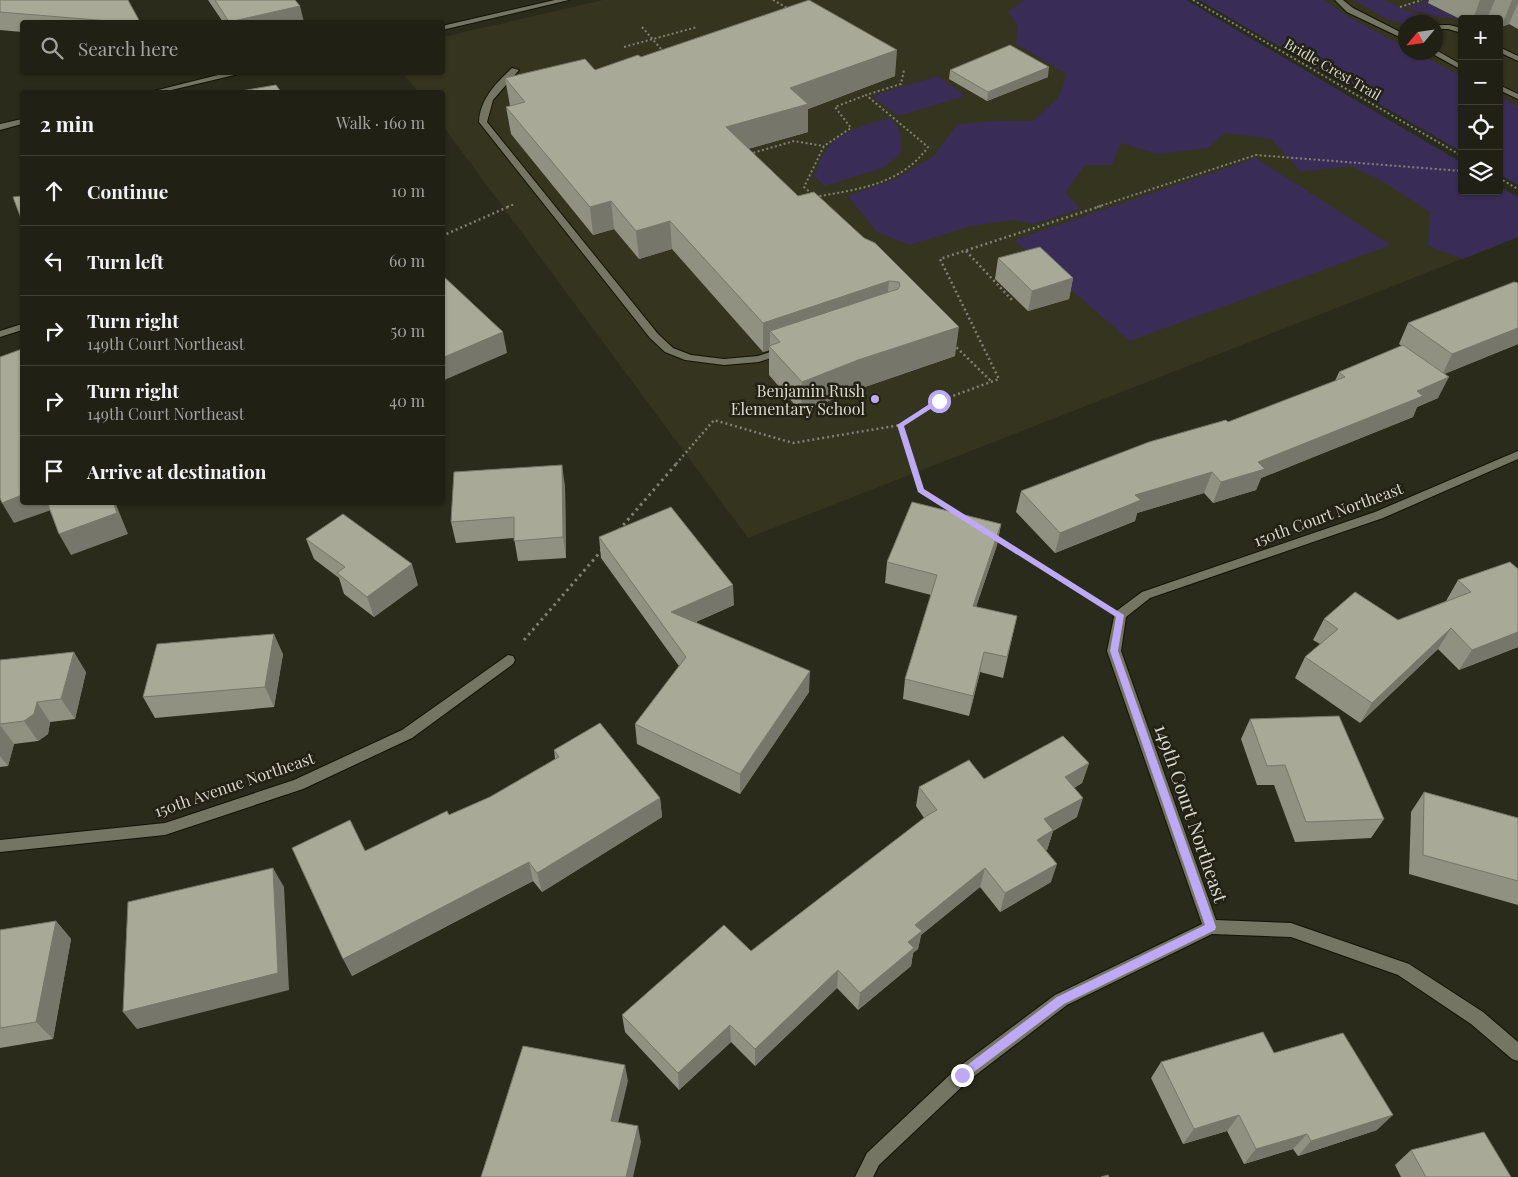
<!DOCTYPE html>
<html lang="en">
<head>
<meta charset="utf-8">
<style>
  :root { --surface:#202015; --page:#28281e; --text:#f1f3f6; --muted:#a2a3a0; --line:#3d3e34 }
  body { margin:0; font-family:"Playfair Display",serif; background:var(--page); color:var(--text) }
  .controls { position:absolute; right:15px; top:15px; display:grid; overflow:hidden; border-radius:5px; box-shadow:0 1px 4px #0004 }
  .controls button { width:45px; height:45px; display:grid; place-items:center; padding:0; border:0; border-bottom:1px solid var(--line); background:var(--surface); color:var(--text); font:25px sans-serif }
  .compass { position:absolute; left:1398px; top:15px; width:45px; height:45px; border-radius:50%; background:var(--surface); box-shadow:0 1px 4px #0004; rotate:241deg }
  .stop { position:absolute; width:15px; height:15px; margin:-11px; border:4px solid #bda9f5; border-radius:50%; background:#fff }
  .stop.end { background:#bda9f5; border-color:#fff; box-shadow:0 1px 5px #0008 }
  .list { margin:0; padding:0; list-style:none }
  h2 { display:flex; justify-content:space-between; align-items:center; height:65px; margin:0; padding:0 20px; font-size:21px }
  h2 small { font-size:16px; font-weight:400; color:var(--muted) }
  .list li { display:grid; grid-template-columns:32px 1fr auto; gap:15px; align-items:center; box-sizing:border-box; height:70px; padding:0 20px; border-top:1px solid var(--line) }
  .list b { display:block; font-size:19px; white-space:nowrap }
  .list p { margin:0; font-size:16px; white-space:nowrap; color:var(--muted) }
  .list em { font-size:16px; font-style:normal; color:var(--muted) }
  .icon { flex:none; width:28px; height:28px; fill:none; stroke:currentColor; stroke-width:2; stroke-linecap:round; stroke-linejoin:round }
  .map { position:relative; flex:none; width:1518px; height:1177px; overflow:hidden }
  .search { position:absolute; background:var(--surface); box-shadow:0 1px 4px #0004; left:20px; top:20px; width:425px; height:55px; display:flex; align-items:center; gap:12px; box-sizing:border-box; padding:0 18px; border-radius:5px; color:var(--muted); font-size:19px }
  .panel { position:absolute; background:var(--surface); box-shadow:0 1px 4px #0004; left:20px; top:90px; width:425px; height:415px; border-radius:5px }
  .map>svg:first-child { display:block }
  .built { fill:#35341f; fill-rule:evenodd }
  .green { fill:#392d57 }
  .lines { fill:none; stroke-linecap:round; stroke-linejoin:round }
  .lane-casing { stroke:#141306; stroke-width:2 }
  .street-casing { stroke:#141306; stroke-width:2 }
  .path-far2 { stroke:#808074; stroke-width:2; stroke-dasharray:2 2.5; stroke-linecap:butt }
  .path-far1 { stroke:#808074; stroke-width:2.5; stroke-dasharray:2 3; stroke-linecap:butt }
  .path { stroke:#808074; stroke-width:3; stroke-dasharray:2.5 4; stroke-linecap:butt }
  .lane { fill:#757564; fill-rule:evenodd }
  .street { fill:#757564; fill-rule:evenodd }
  .wall { fill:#919182 }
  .shaded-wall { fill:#76766a }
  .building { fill:#a9a997; stroke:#76766a }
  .route { fill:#bda9f5 }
  .poi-dot { fill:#bda9f5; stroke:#222113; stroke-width:2 }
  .labels { text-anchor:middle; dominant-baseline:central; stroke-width:5; stroke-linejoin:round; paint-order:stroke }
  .far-street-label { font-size:14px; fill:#d9d9d0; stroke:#222113 }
  .poi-label { font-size:16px; fill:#d9d9d0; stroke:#222113; text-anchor:end }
  .street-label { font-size:16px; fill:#d9d9d0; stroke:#222113 }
  .near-street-label { font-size:19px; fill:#d9d9d0; stroke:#222113 }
</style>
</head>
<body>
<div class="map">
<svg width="1518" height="1177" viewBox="0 0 1518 1177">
  <rect width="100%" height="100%" fill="#2b2b1c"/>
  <!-- built -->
  <path class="built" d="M 603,0 L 1186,0 L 1462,163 L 1462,191 L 1499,191 L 1499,186 L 1518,197 L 1518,237 L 748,538 L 443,126 L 442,92 L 418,92 L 403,73 L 442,72 L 443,37 Z
    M 1231,0 L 1518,0 L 1518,157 L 1499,146 L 1499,19 L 1462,19 L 1462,126 ZM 1406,22 L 1436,22 L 1436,52 L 1406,52 Z"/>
  <!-- green -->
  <path class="green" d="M 1024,0 L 1186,0 L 1462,163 L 1462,191 L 1499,191 L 1499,186 L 1518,197 L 1518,237 L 1463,259 L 1428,246 L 1430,212 L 1382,181 L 1350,166 L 1301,172 L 1271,139 L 1225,133 L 1208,148 L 1157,154 L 1121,143 L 1112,165 L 1085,165 L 1065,193 L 1081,209 L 1033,224 L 1013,220 L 971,226 L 910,245 L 877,232 L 848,196 L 893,180 L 933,157 L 958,124 L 994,121 L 1033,121 L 1059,97 L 1067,74 L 1016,44 L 1018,26 L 1008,12 Z
    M 1199,0 L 1325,0 L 1344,14 L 1405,47 L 1406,52 L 1416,53 L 1462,76 L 1462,152 Z
    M 1354,0 L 1384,0 L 1407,11 L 1429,17 L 1431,20 L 1406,22 L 1405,24 L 1389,20 Z
    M 1430,0 L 1433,1 L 1428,3 L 1461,20 L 1431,15 L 1405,7 Z
    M 938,76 L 965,96 L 898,116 L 872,96 Z
    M 1499,96 L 1518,106 L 1518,185 L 1499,174 Z
    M 890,118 C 901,128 903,140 900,155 L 882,168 L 825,186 L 814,176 C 818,169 819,161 823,155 C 836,131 866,125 890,118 Z
    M 1256,158 L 1391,245 L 1130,341 L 1014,240 Z"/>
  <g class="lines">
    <!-- lane casing -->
    <g class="lane-casing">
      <path id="lane" d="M 1335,0 L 1343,0 L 1353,8 L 1406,35 L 1406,40 L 1347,12 Z
        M 1436,25 L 1449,25 L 1462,28 L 1462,33 L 1448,29 L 1436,29 Z
        M 1499,47 L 1518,56 L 1518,61 L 1499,52 Z
        M 1436,50 L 1462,65 L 1462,70 L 1429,52 L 1436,52 Z
        M 512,68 L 519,70 L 493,100 L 487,122 L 658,334 L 673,348 L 691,355 L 724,359 L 758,356 L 785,347 L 790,350 L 789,352 L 759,362 L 724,365 L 685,360 L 665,352 L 650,338 L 479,122 C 480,99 496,83 512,68 Z
        M 1499,85 L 1518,94 L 1518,99 L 1499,90 Z"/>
    </g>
    <!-- street casing -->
    <g class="street-casing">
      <path id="street" d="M 555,0 L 569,0 L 442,30 L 442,26 Z
        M 230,72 L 247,72 L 163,92 L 150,92 Z
        M 22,119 L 22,124 L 0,130 L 0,124 Z
        M 22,324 L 22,330 L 0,337 L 0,331 Z
        M 1518,451 L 1518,459 L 1383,518 L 1150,598 L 1126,617 L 1121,651 L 1216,920 L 1291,923 L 1409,964 L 1483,1012 L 1518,1042 L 1518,1061 L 1512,1059 L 1471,1024 L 1398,975 L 1291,937 L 1212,934 L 1067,1005 L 968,1081 L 879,1165 L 873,1177 L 855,1177 L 867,1153 L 956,1069 L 1055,995 L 1202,924 L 1107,651 L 1115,612 L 1142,592 L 1375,512 Z
        M 508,655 L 513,656 L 515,660 L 513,664 L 412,738 L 303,789 L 165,835 L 0,852 L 0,840 L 165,823 L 294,780 L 402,730 Z"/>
    </g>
    <!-- path-far2 -->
    <path class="path-far2" d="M 773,0 L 787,8
      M 1193,0 L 1462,156
      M 1400,7 L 1422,0
      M 642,27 L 661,49
      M 624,47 L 697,27
      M 749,154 L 794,141 L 824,146
      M 1499,178 L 1518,189
      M 812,194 L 804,187 L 824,146 L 851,128 L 835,107 L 866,95
      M 815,197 C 858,189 901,185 928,147 L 866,95 L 901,84 L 904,70
      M 507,207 L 515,204
      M 1097,207 L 1256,155 L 1462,171"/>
    <!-- path-far1 -->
    <path class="path-far1" d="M 442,236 L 510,206
      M 966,251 L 1012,300
      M 953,344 L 992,382
      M 900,425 L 913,464
      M 676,464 L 714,420 L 793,443 L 900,425 L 939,401 L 999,379 L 940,259 L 1101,206"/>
    <!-- path -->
    <path class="path" d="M 912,463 L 921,490 L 960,515
      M 619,530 L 677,463
      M 997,538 L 1097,602
      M 524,640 L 602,550"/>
    <!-- lane -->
    <use href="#lane" class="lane"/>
    <!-- street -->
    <use href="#street" class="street"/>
  </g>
  <!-- wall -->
  <path class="wall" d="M 0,0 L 140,22 L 22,22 L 22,32 L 0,30 Z
    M 208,0 L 295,0 L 304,22 L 223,22 Z
    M 1429,0 L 1518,0 L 1518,29 L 1509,24 L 1501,27 L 1499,26 L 1499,19 L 1462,19 L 1462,20 L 1428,3 Z
    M 641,57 L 895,76 L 808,109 L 808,132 L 748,149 L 798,196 L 864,238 L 875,243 L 955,356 L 856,390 L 801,412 L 769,375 L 769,350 L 763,352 L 672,249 L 639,259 L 614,229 L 593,235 L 511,134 L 506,107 L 510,106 L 505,78 L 595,70 Z
    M 950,70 L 1048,77 L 987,101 L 949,79 Z
    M 998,258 L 1073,278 L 1069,299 L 1028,311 L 995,279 Z
    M 1518,283 L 1518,344 L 1444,374 L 1438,398 L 1417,407 L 1413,417 L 1261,478 L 1256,490 L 1213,503 L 1204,493 L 1137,513 L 1135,521 L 1055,553 L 1016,512 L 1021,491 L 1228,422 L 1335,381 L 1339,372 L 1402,346 L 1399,344 L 1408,323 Z
    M 565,486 L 566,558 L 518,561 L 514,538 L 456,543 L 451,522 Z
    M 1001,524 L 997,545 L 976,607 L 1017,616 L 1003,678 L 980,672 L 969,716 L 903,699 L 905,679 L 931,595 L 885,583 L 887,562 Z
    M 599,537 L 734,605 L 696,622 L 809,692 L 740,794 L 637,744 L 635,724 L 679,666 L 601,558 Z
    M 306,539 L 418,585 L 374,617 L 344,594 L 339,578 L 314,559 Z
    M 1510,562 L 1518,647 L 1459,670 L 1438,649 L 1360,723 L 1295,678 L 1305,657 L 1320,644 L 1313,640 L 1324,619 L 1398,620 L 1446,601 L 1458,580 Z
    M 283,654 L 274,707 L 155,718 L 143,697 Z
    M 0,660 L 86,672 L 75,719 L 50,722 L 48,734 L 38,741 L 14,744 L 8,766 L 0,767 Z
    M 1250,719 L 1384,819 L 1371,838 L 1295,842 L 1274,785 L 1257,785 L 1241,739 Z
    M 554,750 L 660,798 L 662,817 L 542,892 L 533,881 L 352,976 L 365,851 L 490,797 L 555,759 Z
    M 1089,763 L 1082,783 L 1074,788 L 1077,817 L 1053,831 L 1047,850 L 1046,850 L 1051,882 L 1000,912 L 980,887 L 921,935 L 918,949 L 913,953 L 911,966 L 858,1010 L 837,988 L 755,1066 L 731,1042 L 679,1090 L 625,1032 L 622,1015 L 751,951 L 924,818 L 916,806 L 919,787 L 984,779 Z
    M 1424,792 L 1518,818 L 1518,905 L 1409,874 L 1411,812 Z
    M 56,921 L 71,939 L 53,1039 L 0,1048 L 0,930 Z
    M 1274,1053 L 1377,1130 L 1298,1156 L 1293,1149 L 1244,1164 L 1227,1131 L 1183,1144 L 1151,1078 L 1161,1062 Z
    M 1411,1150 L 1511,1177 L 1401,1177 L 1395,1165 Z"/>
  <!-- shaded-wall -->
  <path class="shaded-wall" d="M 1480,0 L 1495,0 L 1487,19 L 1473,19 Z
    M 1512,0 L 1518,0 L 1518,3 L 1509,24 L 1501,27 Z
    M 300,6 L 304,22 L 230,22 Z
    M 897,50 L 895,76 L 808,109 L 808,132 L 726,155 L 726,127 L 790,88 Z
    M 1049,67 L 1048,77 L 987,101 L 988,92 Z
    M 611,201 L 614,229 L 593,235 L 590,207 Z
    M 670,221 L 672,249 L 639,259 L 636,231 Z
    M 1073,278 L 1069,299 L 1028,311 L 1032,291 Z
    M 889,281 L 886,310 L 780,342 L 770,331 L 770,347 L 769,346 L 769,350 L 763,352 L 763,323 Z
    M 959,327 L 955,356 L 856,390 L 801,412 L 802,382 L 858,360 Z
    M 1518,328 L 1518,344 L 1442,375 L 1452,354 Z
    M 503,332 L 507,353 L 442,381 L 442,358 Z
    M 1449,377 L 1438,398 L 1417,407 L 1413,417 L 1261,478 L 1256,490 L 1213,503 L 1221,482 L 1258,462 Z
    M 562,465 L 565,486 L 566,558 L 563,537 Z
    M 1212,472 L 1204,493 L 1137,513 L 1135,521 L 1055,553 L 1060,533 L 1135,495 Z
    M 22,495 L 22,502 L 50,502 L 54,509 L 14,523 L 2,503 Z
    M 113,502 L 115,502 L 128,534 L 71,555 L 59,534 Z
    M 1001,524 L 997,545 L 969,627 L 973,606 Z
    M 412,564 L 418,585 L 374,617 L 367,597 Z
    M 733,585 L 734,605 L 673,632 L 671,612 Z
    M 1451,628 L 1438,649 L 1360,723 L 1372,703 Z
    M 1518,632 L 1518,647 L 1459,670 L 1472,650 Z
    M 274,634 L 283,654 L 274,707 L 265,687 Z
    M 74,652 L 86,672 L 75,719 L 61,699 Z
    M 984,652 L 980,672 L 969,716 L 973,696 Z
    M 810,671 L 809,692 L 740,794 L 740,774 Z
    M 37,702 L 50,722 L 48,734 L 38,741 L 24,721 Z
    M 0,725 L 14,744 L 8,766 L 0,756 Z
    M 1089,763 L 1082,783 L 1058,797 L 1065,777 Z
    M 660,798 L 662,817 L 542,892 L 537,873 Z
    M 1083,798 L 1077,817 L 1053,831 L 1047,850 L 1031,859 L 1044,819 Z
    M 529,862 L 533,881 L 352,976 L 343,959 Z
    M 1057,864 L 1051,882 L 1000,912 L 1005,893 Z
    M 273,868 L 284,887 L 289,990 L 137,1029 L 123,1012 Z
    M 985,868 L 980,887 L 921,935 L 918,949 L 913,953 L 911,966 L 858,1010 L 860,993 L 908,942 L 915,925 Z
    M 56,921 L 71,939 L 53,1039 L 36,1022 Z
    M 838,970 L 837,988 L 755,1066 L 755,1049 Z
    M 730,1025 L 731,1042 L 679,1090 L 678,1073 Z
    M 625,1065 L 628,1081 L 615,1136 L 611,1121 Z
    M 1239,1115 L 1227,1131 L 1183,1144 L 1194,1129 Z
    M 1393,1115 L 1377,1130 L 1298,1156 L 1311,1141 Z
    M 638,1126 L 641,1142 L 633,1177 L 626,1177 Z
    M 1307,1134 L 1293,1149 L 1244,1164 L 1256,1149 Z"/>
  <!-- building -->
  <path class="building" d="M 0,0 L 128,0 L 140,22 L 121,22 L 0,12 Z
    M 215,0 L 295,0 L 300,6 L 229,22 Z
    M 809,0 L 897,50 L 790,88 L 808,104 L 726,127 L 798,196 L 814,192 L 864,238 L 875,243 L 959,327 L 858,360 L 802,382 L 769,346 L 780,342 L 770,331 L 898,289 L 900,286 L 899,282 L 889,281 L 763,323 L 670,221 L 636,231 L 611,201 L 590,207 L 506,107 L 525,102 L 505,78 L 585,59 L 595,70 L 638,55 L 641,57 Z
    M 1010,45 L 1049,67 L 988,92 L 950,70 Z
    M 276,85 L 281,92 L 235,92 Z
    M 22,196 L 22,221 L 13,197 Z
    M 1040,247 L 1073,278 L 1032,291 L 998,258 Z
    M 442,275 L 503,332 L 442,358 Z
    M 1514,282 L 1518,283 L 1518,328 L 1452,354 L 1408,323 Z
    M 1403,345 L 1449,377 L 1417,391 L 1423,396 L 1258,462 L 1265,469 L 1221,482 L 1212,472 L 1135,495 L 1141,500 L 1060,533 L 1021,491 L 1149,442 L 1226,420 L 1228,422 L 1345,377 L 1339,372 Z
    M 22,349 L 22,495 L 2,503 L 0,498 L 0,357 Z
    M 562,465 L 563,537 L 514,541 L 514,517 L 451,522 L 454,472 Z
    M 47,502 L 113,502 L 117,513 L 59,534 Z
    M 912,502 L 1001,524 L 973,606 L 1017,616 L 1007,657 L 984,652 L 973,696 L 905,679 L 937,575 L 887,562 Z
    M 671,507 L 733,585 L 671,612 L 810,671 L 740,774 L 635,724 L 686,657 L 599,537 Z
    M 343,514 L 412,564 L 367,597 L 337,573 L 345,567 L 306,539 Z
    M 1510,562 L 1518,569 L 1518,632 L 1472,650 L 1451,628 L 1372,703 L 1305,657 L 1338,629 L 1324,619 L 1355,592 L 1398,620 L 1471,592 L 1458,580 Z
    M 274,634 L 265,687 L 143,697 L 157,644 Z
    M 74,652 L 61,699 L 37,702 L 34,714 L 24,721 L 0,724 L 0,660 Z
    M 1339,716 L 1384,819 L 1306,822 L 1285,765 L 1267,766 L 1250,719 Z
    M 600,723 L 660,798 L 537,873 L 529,862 L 343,959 L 292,848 L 350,820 L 365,851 L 447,811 L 449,815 L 490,797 L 559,757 L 554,750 Z
    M 1063,736 L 1089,763 L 1065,777 L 1083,798 L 1044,819 L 1053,830 L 1037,840 L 1057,864 L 1005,893 L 985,868 L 915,925 L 922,931 L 908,942 L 914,948 L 860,993 L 838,970 L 755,1049 L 730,1025 L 678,1073 L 622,1015 L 724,925 L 751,951 L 928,815 L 937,810 L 919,787 L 969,760 L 984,779 Z
    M 1424,792 L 1518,818 L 1518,881 L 1423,855 Z
    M 273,868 L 278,973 L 123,1012 L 128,902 Z
    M 56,921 L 36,1022 L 0,1028 L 0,930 Z
    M 1263,1032 L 1274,1053 L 1343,1033 L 1393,1115 L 1311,1141 L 1307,1134 L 1256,1149 L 1239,1115 L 1194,1129 L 1161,1062 Z
    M 523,1046 L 625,1065 L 611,1121 L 638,1126 L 626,1177 L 481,1177 Z
    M 1484,1132 L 1511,1177 L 1426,1177 L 1411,1150 Z
    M 1108,1175 L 1109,1177 L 1101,1177 Z"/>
  <!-- route -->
  <path class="route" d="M 937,399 L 943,401 L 904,426 L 924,489 L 1124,615 L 1118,651 L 1216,927 L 1215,930 L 1064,1004 L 962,1081 L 958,1079 L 956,1075 L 958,1072 L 1057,997 L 1205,925 L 1110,651 L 1116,617 L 918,492 L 897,425 Z"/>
  <!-- markers -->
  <circle class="poi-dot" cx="875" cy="399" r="5"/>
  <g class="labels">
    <!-- far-street labels -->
    <g class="far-street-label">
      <text transform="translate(1333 69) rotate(30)">Bridle Crest Trail</text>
    </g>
    <!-- poi labels -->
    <g class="poi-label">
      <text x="865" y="390">Benjamin Rush<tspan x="865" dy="18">Elementary School</tspan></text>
    </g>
    <!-- street labels -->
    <g class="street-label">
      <text transform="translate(1328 514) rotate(-20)">150th Court Northeast</text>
      <text transform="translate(234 784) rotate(-19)">150th Avenue Northeast</text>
    </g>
    <!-- near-street labels -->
    <g class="near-street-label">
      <text transform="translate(1192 813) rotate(71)">149th Court Northeast</text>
    </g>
  </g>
</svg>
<div class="controls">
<button>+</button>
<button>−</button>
<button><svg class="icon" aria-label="locate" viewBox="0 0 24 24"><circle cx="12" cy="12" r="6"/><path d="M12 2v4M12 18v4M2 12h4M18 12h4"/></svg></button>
<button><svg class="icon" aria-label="layers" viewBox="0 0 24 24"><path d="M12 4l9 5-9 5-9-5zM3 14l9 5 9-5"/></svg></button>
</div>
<svg class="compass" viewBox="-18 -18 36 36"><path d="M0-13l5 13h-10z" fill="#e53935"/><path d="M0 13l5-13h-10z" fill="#a2a3a0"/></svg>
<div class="stop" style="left:939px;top:401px"></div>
<div class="stop end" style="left:962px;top:1075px"></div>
<div class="search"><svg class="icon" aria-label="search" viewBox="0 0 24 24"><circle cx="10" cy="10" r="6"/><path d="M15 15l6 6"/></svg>Search here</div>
<section class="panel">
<h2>2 min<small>Walk · 160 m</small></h2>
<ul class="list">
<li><svg class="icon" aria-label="ahead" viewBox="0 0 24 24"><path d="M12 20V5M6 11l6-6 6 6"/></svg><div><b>Continue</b></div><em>10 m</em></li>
<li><svg class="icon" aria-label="left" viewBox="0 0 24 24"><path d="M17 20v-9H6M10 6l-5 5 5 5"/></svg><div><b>Turn left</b></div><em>60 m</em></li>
<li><svg class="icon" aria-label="right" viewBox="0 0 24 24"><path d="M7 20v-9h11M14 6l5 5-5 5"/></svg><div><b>Turn right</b><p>149th Court Northeast</p></div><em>50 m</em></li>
<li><svg class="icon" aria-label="right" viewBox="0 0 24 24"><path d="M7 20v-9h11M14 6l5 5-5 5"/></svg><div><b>Turn right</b><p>149th Court Northeast</p></div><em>40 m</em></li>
<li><svg class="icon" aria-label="arrive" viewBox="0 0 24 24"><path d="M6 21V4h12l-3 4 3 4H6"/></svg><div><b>Arrive at destination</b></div></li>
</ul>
</section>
</div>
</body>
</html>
